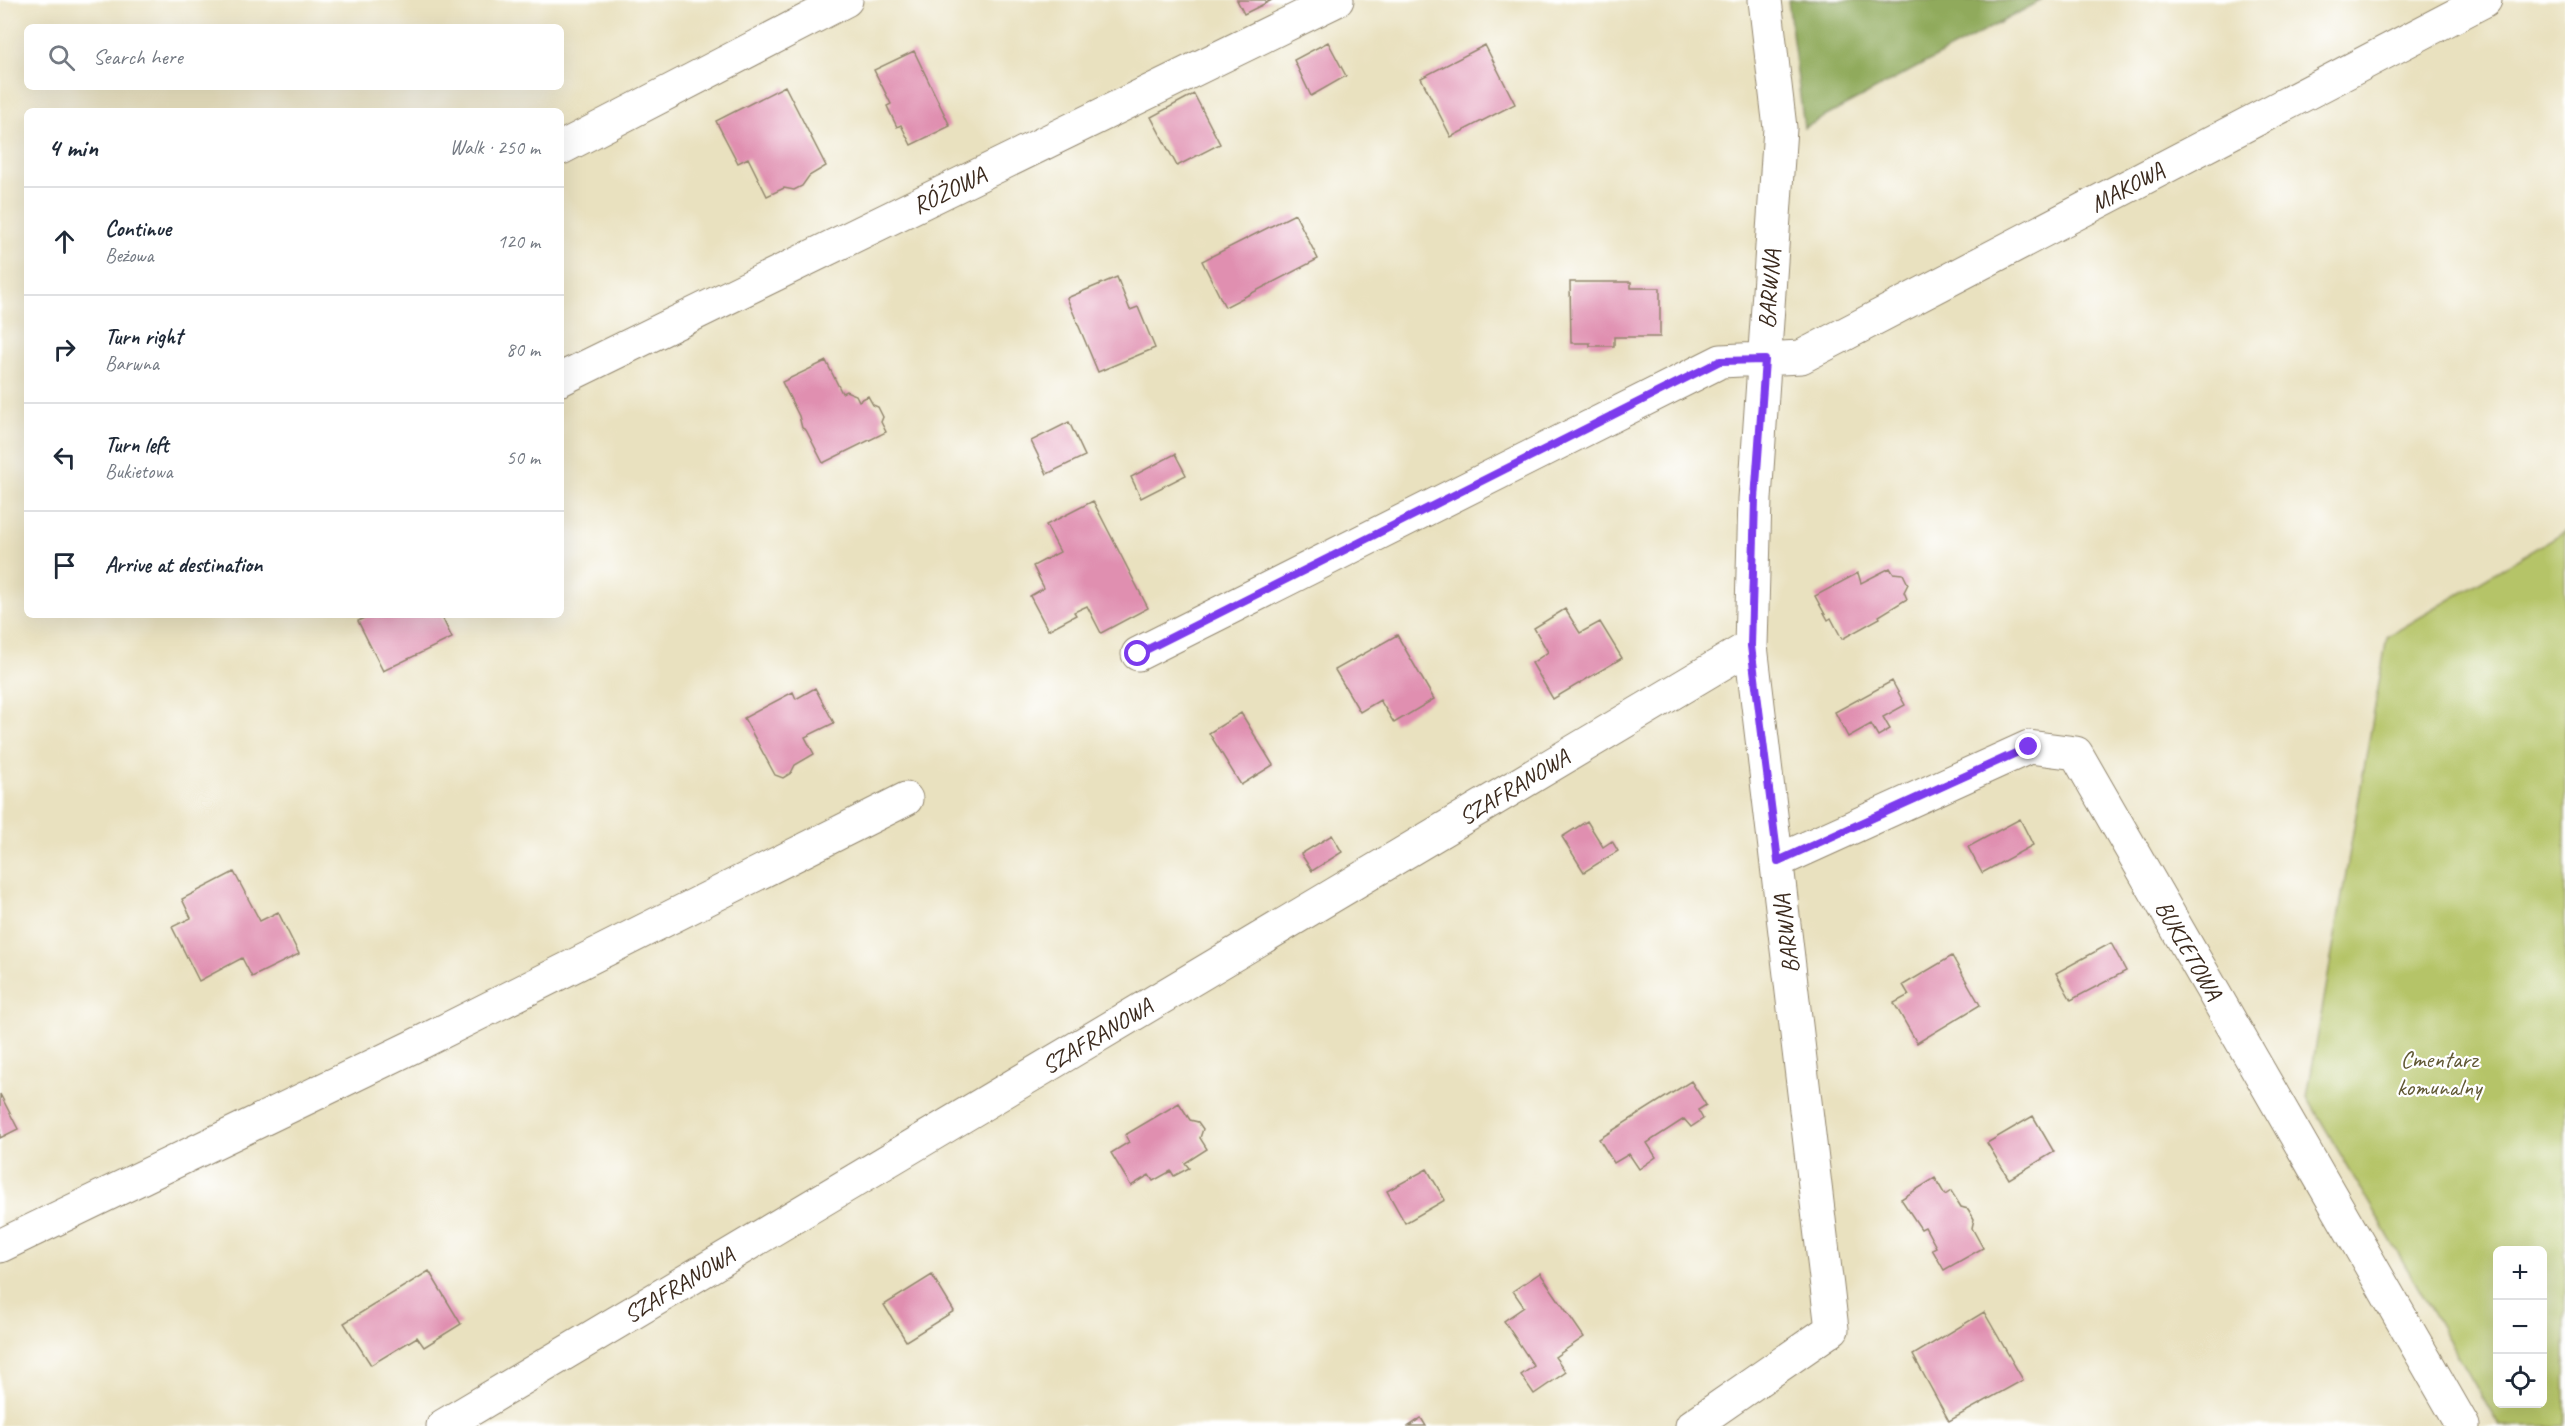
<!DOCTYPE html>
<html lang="en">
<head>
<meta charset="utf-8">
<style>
  :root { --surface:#fff; --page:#f6f6f7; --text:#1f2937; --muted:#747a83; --line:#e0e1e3 }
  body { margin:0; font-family:Caveat,sans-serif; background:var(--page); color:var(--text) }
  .controls { position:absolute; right:18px; bottom:18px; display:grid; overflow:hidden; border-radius:9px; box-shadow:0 6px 24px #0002 }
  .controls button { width:54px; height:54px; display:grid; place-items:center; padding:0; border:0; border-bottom:2px solid var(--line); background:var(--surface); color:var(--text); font:30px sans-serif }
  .stop { position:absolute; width:18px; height:18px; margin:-14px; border:4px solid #7c3aed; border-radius:50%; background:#fff }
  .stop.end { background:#7c3aed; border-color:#fff; box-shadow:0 2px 6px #0008 }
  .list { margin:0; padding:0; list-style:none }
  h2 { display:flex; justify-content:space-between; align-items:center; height:78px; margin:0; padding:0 24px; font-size:26px }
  h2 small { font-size:20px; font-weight:400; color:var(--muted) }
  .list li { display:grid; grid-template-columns:39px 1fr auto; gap:18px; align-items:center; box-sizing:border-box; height:108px; padding:0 24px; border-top:2px solid var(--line) }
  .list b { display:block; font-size:22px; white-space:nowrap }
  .list p { margin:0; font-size:20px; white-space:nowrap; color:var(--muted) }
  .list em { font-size:20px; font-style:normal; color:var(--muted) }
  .icon { flex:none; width:33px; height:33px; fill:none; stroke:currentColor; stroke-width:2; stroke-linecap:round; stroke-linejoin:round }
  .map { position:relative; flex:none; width:2565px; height:1426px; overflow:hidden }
  .search { position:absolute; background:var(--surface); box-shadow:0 6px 24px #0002; left:24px; top:24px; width:540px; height:66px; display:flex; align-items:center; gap:15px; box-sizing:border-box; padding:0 21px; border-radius:9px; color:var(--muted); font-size:22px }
  .panel { position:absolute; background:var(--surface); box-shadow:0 6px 24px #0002; left:24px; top:108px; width:540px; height:510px; border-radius:9px }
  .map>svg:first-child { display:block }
  .green { fill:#b5c467; stroke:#787742; stroke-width:1.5; fill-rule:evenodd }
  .forest { fill:#90aa5c; stroke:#666a3d; stroke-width:1.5 }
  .building { fill:#e08fb0 }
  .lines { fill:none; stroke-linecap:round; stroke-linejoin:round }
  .minor-casing { stroke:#92866e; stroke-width:35 }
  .minor { stroke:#fff; stroke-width:33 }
  .route { stroke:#7c3aed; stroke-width:8 }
  .labels { text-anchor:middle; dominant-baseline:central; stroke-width:4.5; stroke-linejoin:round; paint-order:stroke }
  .street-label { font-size:24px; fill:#3b2a1e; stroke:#fff }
  .park-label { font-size:24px; fill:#605834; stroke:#fff }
</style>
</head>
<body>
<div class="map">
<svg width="2565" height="1426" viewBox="0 0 2565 1426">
  <rect width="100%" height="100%" fill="#fff"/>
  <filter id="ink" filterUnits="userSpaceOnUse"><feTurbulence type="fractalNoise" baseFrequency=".0167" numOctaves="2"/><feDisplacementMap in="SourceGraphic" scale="12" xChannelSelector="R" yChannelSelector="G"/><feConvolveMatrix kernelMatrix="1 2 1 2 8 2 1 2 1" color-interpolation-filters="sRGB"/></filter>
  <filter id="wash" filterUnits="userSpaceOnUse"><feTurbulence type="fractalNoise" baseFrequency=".008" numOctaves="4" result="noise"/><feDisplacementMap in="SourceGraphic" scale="24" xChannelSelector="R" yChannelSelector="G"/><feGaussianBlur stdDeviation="1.35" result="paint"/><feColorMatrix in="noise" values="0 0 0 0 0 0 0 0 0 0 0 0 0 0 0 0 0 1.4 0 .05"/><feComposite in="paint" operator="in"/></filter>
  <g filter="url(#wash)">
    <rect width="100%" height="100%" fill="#e9e1bf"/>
    <!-- green -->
    <path class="green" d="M 2565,531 L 2565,1426 L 2499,1426 L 2307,1097 L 2387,637 ZM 2498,1250 L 2542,1250 L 2542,1404 L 2498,1404 Z"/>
    <!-- forest -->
    <path class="forest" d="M 1788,0 L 2042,0 L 1804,128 Z"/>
    <g id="blocks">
      <!-- building -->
      <path class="building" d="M 1237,0 L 1272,0 L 1244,14 Z
        M 1328,42 L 1346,76 L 1311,96 L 1294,60 Z
        M 1485,45 L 1515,104 L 1451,137 L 1421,78 Z
        M 914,51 L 950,126 L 911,145 L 901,125 L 897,127 L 887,106 L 891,104 L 874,70 Z
        M 785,86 L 826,166 L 809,176 L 802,186 L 794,190 L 784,188 L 767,196 L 748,158 L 738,163 L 716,121 Z
        M 1194,94 L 1220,144 L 1177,166 L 1151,117 Z
        M 1295,214 L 1318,259 L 1225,307 L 1202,261 Z
        M 1117,277 L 1130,310 L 1138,307 L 1155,348 L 1098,372 L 1067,298 Z
        M 1570,282 L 1631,282 L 1631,288 L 1660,288 L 1660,337 L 1614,337 L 1614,346 L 1590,346 L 1590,343 L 1571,343 Z
        M 826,361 L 842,393 L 846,391 L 856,395 L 859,401 L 868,396 L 873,405 L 878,407 L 883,417 L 881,422 L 886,432 L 823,463 L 806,430 L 802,428 L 799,416 L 782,382 Z
        M 1069,422 L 1085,456 L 1047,474 L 1031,441 Z
        M 1175,454 L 1186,475 L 1141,498 L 1131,477 Z
        M 1093,501 L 1148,608 L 1101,633 L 1087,606 L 1074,612 L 1076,615 L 1048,630 L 1030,596 L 1044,588 L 1033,566 L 1060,552 L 1046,525 Z
        M 1890,568 L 1893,573 L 1903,574 L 1908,584 L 1904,592 L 1907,599 L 1879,616 L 1880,618 L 1842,639 L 1831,618 L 1828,620 L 1815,596 L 1858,573 L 1861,583 Z
        M 1565,609 L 1580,633 L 1600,622 L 1622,658 L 1553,699 L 1532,663 L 1548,652 L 1534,628 Z
        M 370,615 L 441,615 L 452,638 L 383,671 L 358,621 Z
        M 1397,635 L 1434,699 L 1394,723 L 1380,700 L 1360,712 L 1335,670 Z
        M 1892,681 L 1905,705 L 1883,717 L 1890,729 L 1878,736 L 1871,724 L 1848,737 L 1835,712 Z
        M 815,688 L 834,723 L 805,737 L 814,754 L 795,765 L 791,773 L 783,778 L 775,775 L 744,718 L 793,692 L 796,699 Z
        M 1241,713 L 1273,765 L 1241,785 L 1209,733 Z
        M 2020,819 L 2033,845 L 1982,873 L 1968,847 Z
        M 1587,821 L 1603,847 L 1612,841 L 1618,851 L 1584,872 L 1562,837 Z
        M 1332,835 L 1342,852 L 1312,871 L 1301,854 Z
        M 234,872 L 260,921 L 278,912 L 299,954 L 252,977 L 242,958 L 199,981 L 172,927 L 191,918 L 182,899 Z
        M 2111,943 L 2126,971 L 2071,1000 L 2056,973 Z
        M 1952,956 L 1980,1005 L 1917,1043 L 1894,1003 L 1909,995 L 1903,985 Z
        M 1691,1081 L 1706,1105 L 1698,1110 L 1703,1119 L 1691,1127 L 1684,1119 L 1647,1143 L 1656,1157 L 1639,1169 L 1629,1154 L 1614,1163 L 1599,1139 Z
        M 0,1094 L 18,1129 L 0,1138 Z
        M 1179,1103 L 1190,1120 L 1198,1122 L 1203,1129 L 1200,1138 L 1207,1149 L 1185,1163 L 1189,1168 L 1174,1176 L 1171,1171 L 1153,1181 L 1149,1175 L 1131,1186 L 1111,1153 L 1129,1142 L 1125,1135 Z
        M 2033,1116 L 2054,1152 L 2009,1179 L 1987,1143 Z
        M 1427,1169 L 1445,1200 L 1405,1223 L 1387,1191 Z
        M 1935,1178 L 1945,1195 L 1951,1191 L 1961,1207 L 1968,1209 L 1974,1219 L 1972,1228 L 1983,1248 L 1944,1270 L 1932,1249 L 1936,1247 L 1925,1227 L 1921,1229 L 1901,1199 Z
        M 429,1271 L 461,1324 L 424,1347 L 417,1337 L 371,1365 L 344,1323 Z
        M 1540,1273 L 1584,1337 L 1555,1357 L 1566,1372 L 1534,1394 L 1521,1375 L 1534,1366 L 1504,1321 L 1524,1307 L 1513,1291 Z
        M 932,1275 L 954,1311 L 906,1341 L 884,1305 Z
        M 1984,1312 L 2023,1380 L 1949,1421 L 1913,1355 Z
        M 1421,1418 L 1426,1426 L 1409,1426 Z"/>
    </g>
  </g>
  <g filter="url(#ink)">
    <use href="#blocks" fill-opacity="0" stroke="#92866e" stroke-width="1.5"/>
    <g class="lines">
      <!-- minor casing -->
      <g class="minor-casing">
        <path id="minor" d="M 561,148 L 846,0
          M 561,379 L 1337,0
          M 1138,654 L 1721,361 L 1801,357 L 2485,0
          M 1778,861 L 2029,747 L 2076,753 L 2463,1426
          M 0,1246 L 412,1047 L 906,799
          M 443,1426 L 1751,646
          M 1692,1426 L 1832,1329 L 1751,646 L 1755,499 L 1780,128 L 1765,0"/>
      </g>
      <!-- minor -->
      <use href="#minor" class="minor"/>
    </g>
  </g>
  <g class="lines" filter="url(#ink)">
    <!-- route -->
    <path class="route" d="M 1138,654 L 1720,361 L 1765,360 L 1755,499 L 1751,646 L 1778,861 L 2029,747"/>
  </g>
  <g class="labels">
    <!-- street labels -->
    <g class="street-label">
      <text transform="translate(2127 187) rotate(-28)">MAKOWA</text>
      <text transform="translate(949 190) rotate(-26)">RÓŻOWA</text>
      <text transform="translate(1769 289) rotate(-86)">BARWNA</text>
      <text transform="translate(1514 787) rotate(-31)">SZAFRANOWA</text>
      <text transform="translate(1786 934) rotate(-97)">BARWNA</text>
      <text transform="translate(2189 950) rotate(60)">BUKIETOWA</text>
      <text transform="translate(1097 1036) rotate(-31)">SZAFRANOWA</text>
      <text transform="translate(679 1285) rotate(-31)">SZAFRANOWA</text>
    </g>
    <!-- park labels -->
    <g class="park-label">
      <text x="2439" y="1059">Cmentarz<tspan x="2439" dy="28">komunalny</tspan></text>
    </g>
  </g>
</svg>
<div class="controls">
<button>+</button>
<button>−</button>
<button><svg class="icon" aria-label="locate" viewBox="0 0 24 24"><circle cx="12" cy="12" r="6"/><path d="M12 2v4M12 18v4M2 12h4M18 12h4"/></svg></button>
</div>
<div class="stop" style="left:1138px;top:654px"></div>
<div class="stop end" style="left:2029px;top:747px"></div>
<div class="search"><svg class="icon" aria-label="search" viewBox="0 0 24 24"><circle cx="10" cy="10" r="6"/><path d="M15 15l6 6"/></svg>Search here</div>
<section class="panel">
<h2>4 min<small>Walk · 250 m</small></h2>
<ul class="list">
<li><svg class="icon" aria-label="ahead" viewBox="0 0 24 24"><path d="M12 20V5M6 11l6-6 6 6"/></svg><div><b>Continue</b><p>Beżowa</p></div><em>120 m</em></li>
<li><svg class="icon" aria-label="right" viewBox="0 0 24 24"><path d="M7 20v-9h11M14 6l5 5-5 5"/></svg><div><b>Turn right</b><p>Barwna</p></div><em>80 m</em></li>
<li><svg class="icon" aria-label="left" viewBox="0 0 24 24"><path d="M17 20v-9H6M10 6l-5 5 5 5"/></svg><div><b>Turn left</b><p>Bukietowa</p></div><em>50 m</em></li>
<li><svg class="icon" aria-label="arrive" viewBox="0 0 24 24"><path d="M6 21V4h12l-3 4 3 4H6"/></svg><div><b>Arrive at destination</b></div></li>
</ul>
</section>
</div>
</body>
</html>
